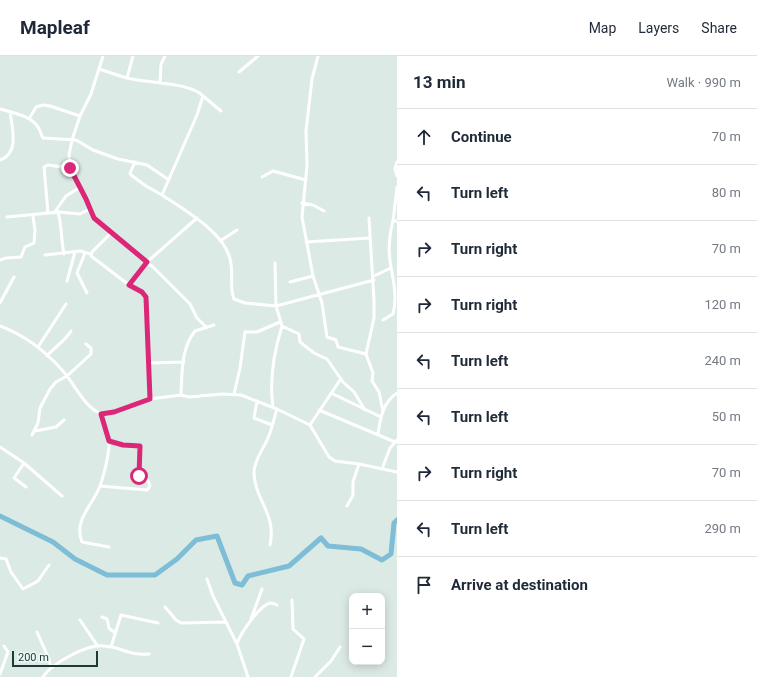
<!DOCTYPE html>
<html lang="en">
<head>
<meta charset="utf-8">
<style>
  :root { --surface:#fff; --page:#f6f6f7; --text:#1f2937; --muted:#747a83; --line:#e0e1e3 }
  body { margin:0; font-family:Roboto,sans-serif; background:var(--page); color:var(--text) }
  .controls { position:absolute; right:12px; bottom:12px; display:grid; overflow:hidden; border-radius:8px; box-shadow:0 2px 10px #0003 }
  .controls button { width:36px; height:36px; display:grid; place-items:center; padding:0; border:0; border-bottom:1px solid var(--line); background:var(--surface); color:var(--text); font:20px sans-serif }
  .scale { position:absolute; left:12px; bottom:10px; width:86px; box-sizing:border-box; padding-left:4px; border:2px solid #1d3a36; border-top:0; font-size:11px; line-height:14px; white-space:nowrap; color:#1d3a36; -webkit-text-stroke:3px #ecf7f3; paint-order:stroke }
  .stop { position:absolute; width:12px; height:12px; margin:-9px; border:3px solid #db2777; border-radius:50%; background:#fff }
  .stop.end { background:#db2777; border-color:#fff; box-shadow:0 1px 4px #0008 }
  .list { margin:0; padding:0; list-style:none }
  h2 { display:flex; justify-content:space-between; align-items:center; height:52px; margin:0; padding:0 16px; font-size:17px }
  h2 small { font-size:13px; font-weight:400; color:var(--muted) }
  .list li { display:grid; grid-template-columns:26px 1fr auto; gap:12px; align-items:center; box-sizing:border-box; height:56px; padding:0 16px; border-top:1px solid var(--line) }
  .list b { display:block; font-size:15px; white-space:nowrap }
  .list em { font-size:13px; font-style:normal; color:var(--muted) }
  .icon { flex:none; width:22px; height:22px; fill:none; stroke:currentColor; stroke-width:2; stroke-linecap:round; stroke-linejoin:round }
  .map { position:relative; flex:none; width:397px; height:621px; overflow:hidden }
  header { display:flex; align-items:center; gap:24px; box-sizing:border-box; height:56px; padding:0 20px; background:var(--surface); border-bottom:1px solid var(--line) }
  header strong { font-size:19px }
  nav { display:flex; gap:22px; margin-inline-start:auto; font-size:14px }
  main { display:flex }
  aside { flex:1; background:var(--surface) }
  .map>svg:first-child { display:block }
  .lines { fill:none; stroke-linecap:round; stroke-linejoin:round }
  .river { stroke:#7dbdd6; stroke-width:5 }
  .street { stroke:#fff; stroke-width:3 }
  .route { stroke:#db2777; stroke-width:5 }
</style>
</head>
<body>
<header>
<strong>Mapleaf</strong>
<nav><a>Map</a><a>Layers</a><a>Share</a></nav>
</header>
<main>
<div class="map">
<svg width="397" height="621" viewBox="0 0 397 621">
  <rect width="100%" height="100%" fill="#dceae5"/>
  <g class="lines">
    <!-- river -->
    <path class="river" d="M 0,460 L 53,486 L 75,503 L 107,519 L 155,519 L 177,503 L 196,484 L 217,480 L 235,527 L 242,529 L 248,520 L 289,510 L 321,482 L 328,490 L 361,493 L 382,504 L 391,498 L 394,467 L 397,464"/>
    <!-- street -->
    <path class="street" d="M 103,0 L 91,38 L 80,60 L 72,84 L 69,99 L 70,112 L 86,143 L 94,162 L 154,212 L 190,248 L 197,262 L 206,271
      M 318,0 L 312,23 L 306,75 L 307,110 L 302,161 L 313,220 L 322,247 L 327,281 L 336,284 L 338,291 L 366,298
      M 99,13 C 108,16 117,19 127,22 C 146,27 190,26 203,40 L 197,59 L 162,139 C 184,154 224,176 230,203 C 234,217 229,230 234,243 L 245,247 L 276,250 L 374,224
      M 239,16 L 258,0
      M 127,22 L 133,0
      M 160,27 L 161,8 L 165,0
      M 203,40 L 221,55
      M 0,53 C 13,57 33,60 39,73 C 41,76 41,79 43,82 L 76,84 L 93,94 L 118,103 L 147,109 L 169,124
      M 29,63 L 36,51 L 43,49 L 50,50 L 80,60
      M 0,104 C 20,97 12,72 10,56
      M 135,106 L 130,117 L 131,119 L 146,130 L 162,139
      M 397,106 L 395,113 L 397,120
      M 262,121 L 273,115 L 306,124
      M 302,147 L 313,149 L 324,155
      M 58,156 C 62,170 61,184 64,198
      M 48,157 L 44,111 L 48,109 L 70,112
      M 54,157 L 66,140 L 79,132
      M 7,161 L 59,156 L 80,158 L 90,153
      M 369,162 L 374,244 L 374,262 L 366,298 L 373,317 L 372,325 L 379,336 L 383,356
      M 393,165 L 397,131
      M 110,178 L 92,196 L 91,200 L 129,229 L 142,236 L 146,241 L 150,343
      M 220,185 L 237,174
      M 306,186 L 370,182
      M 85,197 L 77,217 L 87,237
      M 45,199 L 80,195 L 91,198
      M 0,204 L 6,202 L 21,201 L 25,191 L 34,187 L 35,174 L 33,160
      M 275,207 L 276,250 L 282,270 L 299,278 L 300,286 L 314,297 L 327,303 L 343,326 L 354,336 L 365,354
      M 374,220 L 391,212
      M 67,225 L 75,196
      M 290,226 L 313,220
      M 129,229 L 147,206 L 197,162
      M 0,247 L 14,221
      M 383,264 L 393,258 C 397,243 394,226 391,211 C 388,196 389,180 393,165 L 397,165
      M 0,270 C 24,279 45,295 62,314 C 75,328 83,350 101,358 L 114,356 L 150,343 L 181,339 L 189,341 L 222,338 L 241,339 L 277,353 L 310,369 L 329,401 L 335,405 L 359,408 L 397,416
      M 38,291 L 66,248
      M 47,300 C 55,291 65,285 71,275
      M 149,307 L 184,306
      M 331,337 L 381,361
      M 234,338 L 240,312 L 245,276 L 257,276 L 280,266
      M 181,339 C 182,318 181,292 195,275 L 214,269
      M 257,345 L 254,362 L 272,369
      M 273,351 C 269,324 274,296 282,270
      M 319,354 L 395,386
      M 101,358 C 103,366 108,375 109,384 C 110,395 104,419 100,430 C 93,449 73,464 82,486 L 109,491
      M 310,369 L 340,324
      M 35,375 L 56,371 L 64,364
      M 378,378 C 380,363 383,346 397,337
      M 32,379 L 38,367 L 40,352 L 50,333 L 56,326 L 67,320 L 91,298 L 91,292 L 86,288
      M 0,391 L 24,407 L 62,440
      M 24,407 L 14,422 L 26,431
      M 382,413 L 390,392 L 397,384
      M 100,430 L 147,434 L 150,430 L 148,425 L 140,422 L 140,390 L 123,389 L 109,385
      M 347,450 L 353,439 L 353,426 L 359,408
      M 270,489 C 277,458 254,443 254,416 C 255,402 263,394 268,382 C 272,373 274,362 277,353
      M 0,502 L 6,503 L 11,516 L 23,533 L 38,525 L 49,509
      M 207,523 L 213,540 L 237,588
      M 165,551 L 176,564 L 181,567 L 226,566
      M 102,561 L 107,563 L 109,572 L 115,577
      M 251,563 L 262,533
      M 80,564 L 97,589
      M 37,576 L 49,603 L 51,612
      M 111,591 L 121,559 L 158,567
      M 0,618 L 8,596 L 4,590
      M 43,621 C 52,607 87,588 104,590 C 122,591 129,600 149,598
      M 248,621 L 237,588 C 240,578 260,548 271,547 C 273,547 275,548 277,549
      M 291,621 L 304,583 L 293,573 L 292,544
      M 315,621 L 331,605 L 340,591"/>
  </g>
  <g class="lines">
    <!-- route -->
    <path class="route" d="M 70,112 L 86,143 L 94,162 L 147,206 L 129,229 L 142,236 L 146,241 L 150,343 L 114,356 L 101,358 L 109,385 L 123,389 L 140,390 L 139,420"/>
  </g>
</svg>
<div class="controls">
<button>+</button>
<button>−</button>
</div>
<div class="scale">200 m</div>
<div class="stop" style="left:139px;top:420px"></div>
<div class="stop end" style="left:70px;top:112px"></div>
</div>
<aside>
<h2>13 min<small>Walk · 990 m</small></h2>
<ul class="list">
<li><svg class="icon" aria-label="ahead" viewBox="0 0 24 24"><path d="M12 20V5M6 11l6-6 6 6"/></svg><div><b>Continue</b></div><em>70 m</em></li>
<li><svg class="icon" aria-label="left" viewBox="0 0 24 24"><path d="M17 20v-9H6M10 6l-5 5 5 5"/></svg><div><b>Turn left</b></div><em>80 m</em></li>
<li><svg class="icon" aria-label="right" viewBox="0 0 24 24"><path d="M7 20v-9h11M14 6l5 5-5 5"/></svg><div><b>Turn right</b></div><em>70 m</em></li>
<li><svg class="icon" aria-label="right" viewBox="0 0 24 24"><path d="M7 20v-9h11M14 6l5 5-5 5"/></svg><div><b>Turn right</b></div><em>120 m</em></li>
<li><svg class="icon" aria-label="left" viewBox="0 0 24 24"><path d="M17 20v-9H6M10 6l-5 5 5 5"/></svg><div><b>Turn left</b></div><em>240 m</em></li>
<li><svg class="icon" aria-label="left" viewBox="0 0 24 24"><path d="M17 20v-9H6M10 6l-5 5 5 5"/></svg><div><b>Turn left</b></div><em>50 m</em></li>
<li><svg class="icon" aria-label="right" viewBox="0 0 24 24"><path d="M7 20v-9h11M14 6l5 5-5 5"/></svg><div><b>Turn right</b></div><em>70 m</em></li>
<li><svg class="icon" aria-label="left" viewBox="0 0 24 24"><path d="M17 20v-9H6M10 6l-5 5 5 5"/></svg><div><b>Turn left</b></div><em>290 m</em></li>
<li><svg class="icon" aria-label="arrive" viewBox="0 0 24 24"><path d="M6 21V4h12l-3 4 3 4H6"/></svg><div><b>Arrive at destination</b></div></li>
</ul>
</aside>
</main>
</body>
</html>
